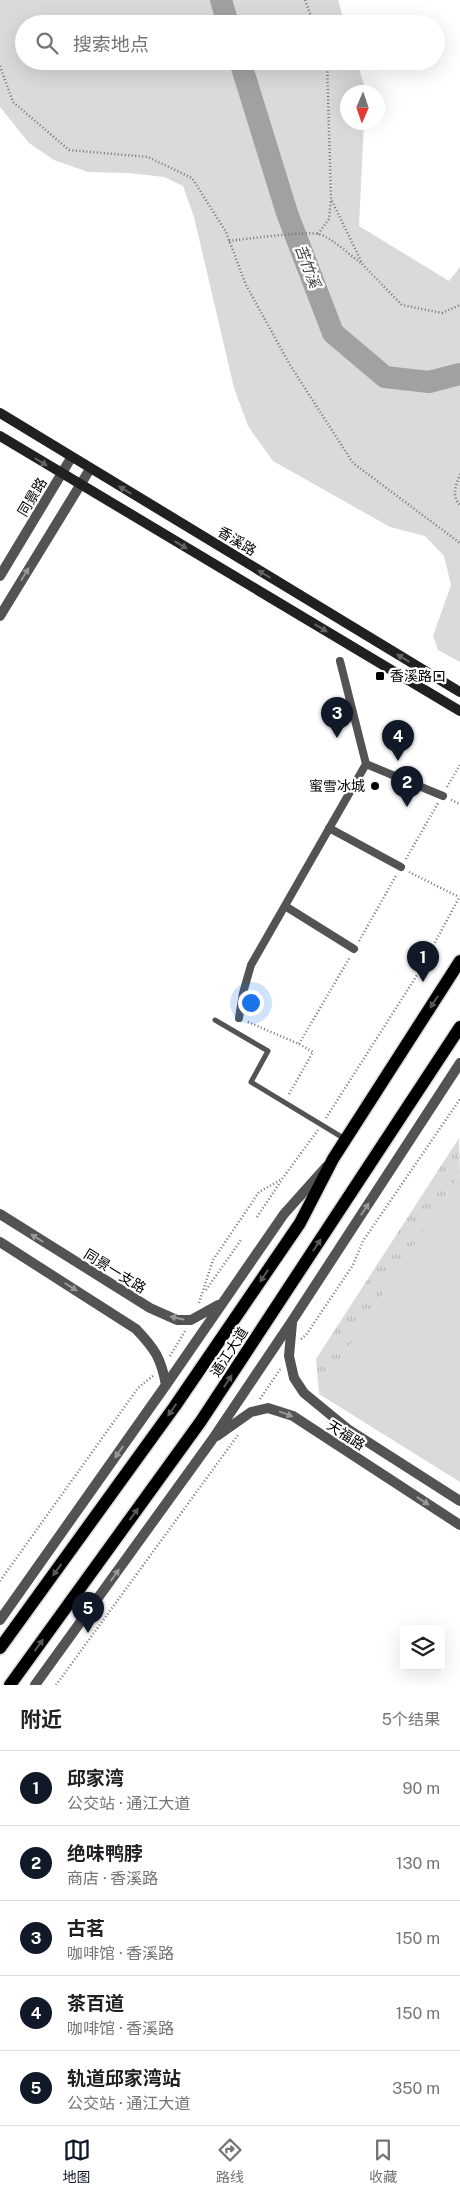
<!DOCTYPE html>
<html lang="zh">
<head>
<meta charset="utf-8">
<style>
  :root { --surface:#fff; --page:#f2f2f2; --text:#202124; --muted:#757577; --line:#e0e0e0; --accent:#111827 }
  body { margin:0; font-family:"Public Sans","Noto Sans SC",sans-serif; background:var(--page); color:var(--text) }
  .controls { position:absolute; right:15px; bottom:15px; display:grid; overflow:hidden; border-radius:5px; box-shadow:0 5px 20px #0002 }
  .controls button { width:45px; height:45px; display:grid; place-items:center; padding:0; border:0; border-bottom:1px solid var(--line); background:var(--surface); color:var(--text); font:25px sans-serif }
  .compass { position:absolute; left:340px; top:85px; width:45px; height:45px; border-radius:50%; background:var(--surface); box-shadow:0 5px 20px #0002; rotate:182deg }
  .you { position:absolute; left:250px; top:1002px; width:18px; height:18px; margin:-12px; border:4px solid #fff; border-radius:50%; background:#1a73e8; box-shadow:0 0 0 8px #1a73e833 }
  .badge { display:grid; place-items:center; width:32px; height:32px; border-radius:50%; background:var(--accent); color:#fff; font-size:16px; font-weight:700 }
  .pin { position:absolute; translate:-50% -41px; filter:drop-shadow(0 1px 2px #0008) }
  .pin::after { content:''; position:absolute; top:26px; width:18px; height:15px; background:inherit; clip-path:polygon(0 0,100% 0,50% 100%) }
  .list { margin:0; padding:0; list-style:none }
  h2 { display:flex; justify-content:space-between; align-items:center; height:65px; margin:0; padding:0 20px; font-size:21px }
  h2 small { font-size:16px; font-weight:400; color:var(--muted) }
  .list li { display:grid; grid-template-columns:32px 1fr auto; gap:15px; align-items:center; box-sizing:border-box; height:75px; padding:0 20px; border-top:1px solid var(--line) }
  .list b { display:block; font-size:19px; white-space:nowrap }
  .list p { margin:0; font-size:16px; white-space:nowrap; color:var(--muted) }
  .list em { font-size:16px; font-style:normal; color:var(--muted) }
  .icon { flex:none; width:28px; height:28px; fill:none; stroke:currentColor; stroke-width:2; stroke-linecap:round; stroke-linejoin:round }
  .map { position:relative; flex:none; width:460px; height:1685px; overflow:hidden }
  .search { position:absolute; background:var(--surface); box-shadow:0 5px 20px #0002; left:15px; right:15px; top:15px; height:55px; display:flex; align-items:center; gap:12px; box-sizing:border-box; padding:0 18px; border-radius:28px; color:var(--muted); font-size:19px }
  .sheet { height:440px; background:var(--surface) }
  nav { display:flex; justify-content:space-around; align-items:center; box-sizing:border-box; height:70px; border-top:1px solid var(--line); background:var(--surface); font-size:14px; color:var(--muted) }
  nav a { display:grid; justify-items:center; gap:2px }
  nav .on { color:var(--accent) }
  .map>svg:first-child { display:block }
  .grass { fill:url(#grass-tufts) }
  .park { fill:#dadada }
  .lines { fill:none; stroke-linecap:round; stroke-linejoin:round }
  .river { stroke:#a1a1a1; stroke-width:22 }
  .primary-casing { stroke:#dbdbdb; stroke-width:15 }
  .path { stroke:#757575; stroke-width:2.5; stroke-dasharray:1 2.5; stroke-linecap:butt }
  .service { stroke:#535353; stroke-width:5 }
  .pedestrian { stroke:#535353; stroke-width:8 }
  .tertiary { stroke:#535353; stroke-width:10 }
  .secondary { stroke:#202020; stroke-width:10 }
  .primary { stroke:#000; stroke-width:12 }
  .oneway { fill:#636363 }
  .oneway2 { fill:#989898 }
  .oneway3 { fill:#595959 }
  .poi-dot { fill:#000; stroke:#fff; stroke-width:2 }
  .labels { text-anchor:middle; dominant-baseline:central; stroke-width:4.5; stroke-linejoin:round; paint-order:stroke }
  .street-label { font-size:14px; fill:#000; stroke:#fff }
  .poi-label { font-size:14px; fill:#000; stroke:#fff; text-anchor:start }
  .water-label { font-size:15px; font-style:italic; fill:#424242; stroke:#fff }
</style>
</head>
<body>
<div class="map">
<svg width="460" height="1685" viewBox="0 0 460 1685">
  <defs>
    <pattern id="grass-tufts" width="24" height="20" patternUnits="userSpaceOnUse" patternTransform="scale(1.25)"><rect width="24" height="20" fill="#dadada"/><path d="M3 7l-1-3M5 7V3M7 7l1-3M15 17l-1-3M17 17v-4M19 17l1-3" fill="none" stroke="#b9b9b9"/></pattern>
  </defs>
  <rect width="100%" height="100%" fill="#fff"/>
  <!-- grass -->
  <path class="grass" d="M 459,1138 L 460,1174 L 319,1394 L 316,1359 Z"/>
  <!-- park -->
  <path class="park" d="M 0,0 L 338,0 L 345,24 L 24,24 L 24,61 L 357,61 L 366,92 L 348,92 L 348,122 L 364,123 L 359,226 L 449,281 L 460,267 L 460,662 L 438,650 L 433,636 L 451,585 L 444,556 L 425,536 L 390,527 L 273,461 L 248,426 L 234,388 L 194,217 L 183,186 L 164,177 L 129,173 L 88,172 L 54,160 L 29,143 L 0,107 Z
    M 460,1174 L 460,1482 L 319,1394 Z"/>
  <g class="lines">
    <!-- river -->
    <path class="river" d="M 221,0 L 228,24
      M 240,61 L 287,213 L 333,333 L 385,377 L 429,382 L 460,374"/>
    <!-- primary casing -->
    <g class="primary-casing">
      <path id="primary" d="M 0,1648 L 175,1406 L 300,1223 L 333,1159 L 460,961
        M 10,1685 L 201,1421 L 460,1027"/>
    </g>
    <!-- path -->
    <path class="path" d="M 305,0 L 314,24
      M 327,61 L 331,199 L 363,265 L 402,305 L 442,313 L 460,305
      M 0,66 L 13,102 L 69,150 L 148,157 L 192,178 L 226,232 L 246,285 L 290,365 L 353,463 L 460,543
      M 318,234 L 329,219 L 331,199
      M 229,241 C 245,239 306,231 319,234 C 334,239 348,254 361,263
      M 460,474 C 456,485 451,496 460,505
      M 447,787 L 460,765
      M 451,800 L 460,804
      M 406,859 L 438,803
      M 409,872 L 459,897
      M 359,941 L 397,874
      M 248,1022 L 299,1044 L 313,1052 L 288,1096
      M 299,1044 L 350,957
      M 326,1118 L 419,972 L 460,896
      M 257,1217 L 281,1181
      M 206,1290 L 241,1240
      M 199,1303 L 213,1260 L 259,1192 L 282,1179 L 318,1130
      M 301,1339 L 306,1335 L 353,1265 L 363,1241 L 460,1099
      M 170,1356 L 185,1331
      M 260,1399 L 281,1368
      M 0,1581 L 138,1388 L 154,1375
      M 56,1685 L 238,1435"/>
    <!-- service -->
    <path class="service" d="M 215,1020 L 268,1051 L 251,1082 L 345,1139"/>
    <!-- pedestrian -->
    <path class="pedestrian" d="M 366,764 L 443,796
      M 329,828 L 401,867
      M 285,906 L 354,949
      M 239,1018 L 243,993 L 251,965 L 366,764 L 340,661"/>
    <!-- tertiary -->
    <path class="tertiary" d="M 0,576 L 71,458
      M 0,616 L 90,469
      M 0,1214 L 150,1308 L 177,1320 L 191,1320 L 218,1305
      M 0,1242 L 136,1329 C 155,1349 161,1358 166,1385
      M 292,1323 L 289,1356 L 294,1378 L 304,1393 L 349,1430 L 460,1501
      M 217,1436 L 251,1412 L 268,1408 L 293,1416 L 460,1525
      M 0,1620 L 166,1385 L 284,1214 L 326,1167
      M 35,1685 L 212,1440 L 292,1321 L 460,1063"/>
    <!-- secondary -->
    <path class="secondary" d="M 0,413 L 460,692
      M 0,436 L 460,711"/>
    <!-- primary -->
    <use href="#primary" class="primary"/>
  </g>
  <!-- one-way arrows -->
  <defs><path id="oneway-solid" d="M-6-.8H1V-3.2L6.5 0L1 3.2V.8H-6Z" transform="scale(1.25)"/></defs>
  <g class="oneway">
    <use href="#oneway-solid" transform="translate(41 462) rotate(32)"/>
    <use href="#oneway-solid" transform="translate(125 490) rotate(-149)"/>
    <use href="#oneway-solid" transform="translate(181 545) rotate(31)"/>
    <use href="#oneway-solid" transform="translate(264 574) rotate(-149)"/>
    <use href="#oneway-solid" transform="translate(321 628) rotate(31)"/>
    <use href="#oneway-solid" transform="translate(403 658) rotate(-149)"/>
  </g>
  <g class="oneway2">
    <use href="#oneway-solid" transform="translate(25 574) rotate(-59)"/>
    <use href="#oneway-solid" transform="translate(365 1209) rotate(-57)"/>
    <use href="#oneway-solid" transform="translate(37 1238) rotate(-148)"/>
    <use href="#oneway-solid" transform="translate(71 1287) rotate(32)"/>
    <use href="#oneway-solid" transform="translate(177 1318) rotate(-167)"/>
    <use href="#oneway-solid" transform="translate(286 1414) rotate(20)"/>
    <use href="#oneway-solid" transform="translate(119 1452) rotate(125)"/>
    <use href="#oneway-solid" transform="translate(423 1501) rotate(33)"/>
    <use href="#oneway-solid" transform="translate(115 1575) rotate(-54)"/>
  </g>
  <g class="oneway3">
    <use href="#oneway-solid" transform="translate(434 1002) rotate(123)"/>
    <use href="#oneway-solid" transform="translate(317 1245) rotate(-57)"/>
    <use href="#oneway-solid" transform="translate(264 1276) rotate(124)"/>
    <use href="#oneway-solid" transform="translate(228 1381) rotate(-57)"/>
    <use href="#oneway-solid" transform="translate(172 1410) rotate(125)"/>
    <use href="#oneway-solid" transform="translate(134 1514) rotate(-54)"/>
    <use href="#oneway-solid" transform="translate(57 1570) rotate(126)"/>
    <use href="#oneway-solid" transform="translate(39 1645) rotate(-54)"/>
  </g>
  <!-- markers -->
  <g class="poi-dot">
    <rect x="375" y="671" width="10" height="10" rx="2.5"/>
    <circle cx="375" cy="786" r="5"/>
  </g>
  <g class="labels">
    <!-- street labels -->
    <g class="street-label">
      <text transform="translate(32 497) rotate(-59)">同景路</text>
      <text transform="translate(237 541) rotate(31)">香溪路</text>
      <text transform="translate(115 1271) rotate(32)">同景一支路</text>
      <text transform="translate(229 1352) rotate(-57)">通江大道</text>
      <text transform="translate(346 1435) rotate(33)">天福路</text>
    </g>
    <!-- poi labels -->
    <g class="poi-label">
      <text x="390" y="676">香溪路口</text>
      <text x="365" y="786" text-anchor="end">蜜雪冰城</text>
    </g>
    <!-- water labels -->
    <g class="water-label">
      <text transform="translate(308 266) rotate(69)">苦竹溪</text>
    </g>
  </g>
</svg>
<div class="controls">
<button><svg class="icon" aria-label="layers" viewBox="0 0 24 24"><path d="M12 4l9 5-9 5-9-5zM3 14l9 5 9-5"/></svg></button>
</div>
<svg class="compass" viewBox="-18 -18 36 36"><path d="M0-13l5 13h-10z" fill="#e53935"/><path d="M0 13l5-13h-10z" fill="#757577"/></svg>
<div class="you"></div>
<div class="pin badge" style="left:423px;top:982px">1</div>
<div class="pin badge" style="left:407px;top:807px">2</div>
<div class="pin badge" style="left:337px;top:738px">3</div>
<div class="pin badge" style="left:398px;top:761px">4</div>
<div class="pin badge" style="left:88px;top:1633px">5</div>
<div class="search"><svg class="icon" aria-label="search" viewBox="0 0 24 24"><circle cx="10" cy="10" r="6"/><path d="M15 15l6 6"/></svg>搜索地点</div>
</div>
<section class="sheet">
<h2>附近<small>5个结果</small></h2>
<ul class="list">
<li><span class="badge">1</span><div><b>邱家湾</b><p>公交站 · 通江大道</p></div><em>90 m</em></li>
<li><span class="badge">2</span><div><b>绝味鸭脖</b><p>商店 · 香溪路</p></div><em>130 m</em></li>
<li><span class="badge">3</span><div><b>古茗</b><p>咖啡馆 · 香溪路</p></div><em>150 m</em></li>
<li><span class="badge">4</span><div><b>茶百道</b><p>咖啡馆 · 香溪路</p></div><em>150 m</em></li>
<li><span class="badge">5</span><div><b>轨道邱家湾站</b><p>公交站 · 通江大道</p></div><em>350 m</em></li>
</ul>
</section>
<nav>
<a class="on"><svg class="icon" aria-label="map" viewBox="0 0 24 24"><path d="M3 6l6-2 6 2 6-2v14l-6 2-6-2-6 2zM9 4v14M15 6v14"/></svg>地图</a>
<a><svg class="icon" aria-label="directions" viewBox="0 0 24 24"><path d="M12 3l9 9-9 9-9-9zM9 14v-3h6M13 9l2 2-2 2"/></svg>路线</a>
<a><svg class="icon" aria-label="saved" viewBox="0 0 24 24"><path d="M7 4h10v16l-5-4-5 4z"/></svg>收藏</a>
</nav>
</body>
</html>
